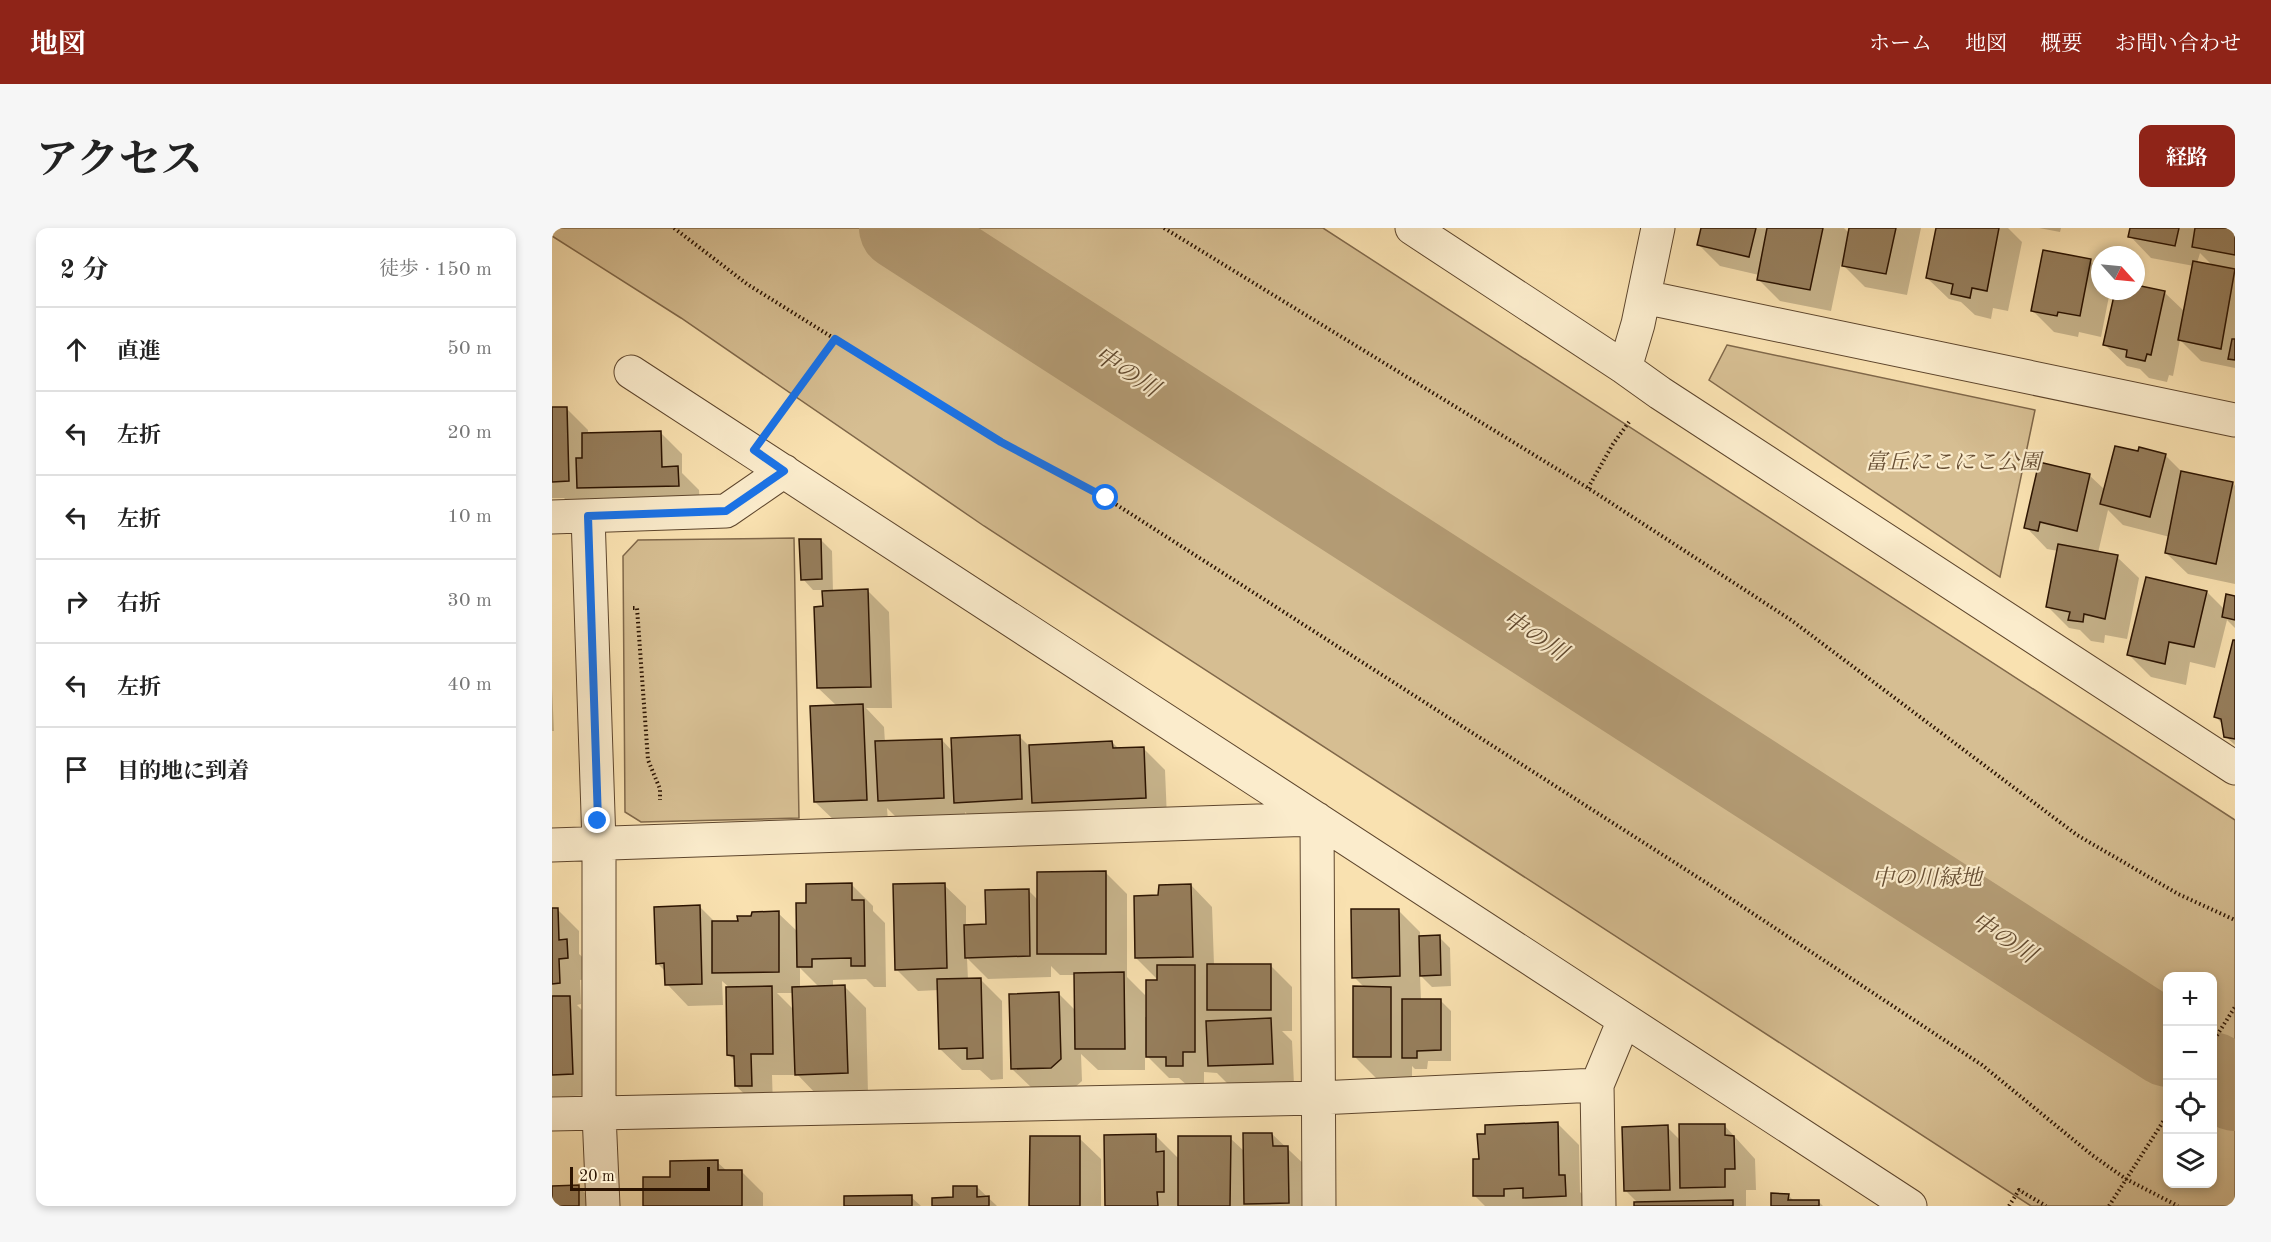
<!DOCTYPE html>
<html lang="ja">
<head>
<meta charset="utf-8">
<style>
  :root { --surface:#fff; --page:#f6f6f6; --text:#222; --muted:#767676; --line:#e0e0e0; --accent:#8f2418 }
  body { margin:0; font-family:"Old Standard TT","Noto Serif JP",serif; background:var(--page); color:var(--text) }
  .controls { position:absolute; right:18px; bottom:18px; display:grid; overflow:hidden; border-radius:12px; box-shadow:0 3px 9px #0003 }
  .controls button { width:54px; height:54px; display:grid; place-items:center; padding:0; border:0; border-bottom:2px solid var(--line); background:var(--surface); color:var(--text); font:30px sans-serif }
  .compass { position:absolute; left:1539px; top:18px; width:54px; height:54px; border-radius:50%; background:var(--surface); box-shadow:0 3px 9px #0003; rotate:117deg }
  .scale { position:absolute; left:18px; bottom:15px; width:140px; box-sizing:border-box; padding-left:6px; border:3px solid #2b1301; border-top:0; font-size:16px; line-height:21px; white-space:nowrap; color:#2b1301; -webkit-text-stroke:4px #fbeccc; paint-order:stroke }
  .stop { position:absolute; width:18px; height:18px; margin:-14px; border:4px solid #1a73e8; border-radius:50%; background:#fff }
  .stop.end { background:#1a73e8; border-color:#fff; box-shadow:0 2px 6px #0008 }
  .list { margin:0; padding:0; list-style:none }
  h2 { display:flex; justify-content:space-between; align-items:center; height:78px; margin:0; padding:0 24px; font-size:26px }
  h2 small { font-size:20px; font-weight:400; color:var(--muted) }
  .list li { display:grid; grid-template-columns:39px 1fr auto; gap:18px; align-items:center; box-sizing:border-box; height:84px; padding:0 24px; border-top:2px solid var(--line) }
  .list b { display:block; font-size:22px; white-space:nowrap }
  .list em { font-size:20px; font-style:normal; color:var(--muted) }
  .icon { flex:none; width:33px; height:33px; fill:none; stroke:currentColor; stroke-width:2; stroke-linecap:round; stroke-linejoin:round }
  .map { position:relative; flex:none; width:1683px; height:978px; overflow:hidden; border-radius:12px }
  header { display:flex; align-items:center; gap:36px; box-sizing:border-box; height:84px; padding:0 30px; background:var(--accent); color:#fff }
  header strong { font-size:28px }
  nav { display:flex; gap:33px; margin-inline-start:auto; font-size:21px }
  .intro { display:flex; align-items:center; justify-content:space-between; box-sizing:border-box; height:144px; padding:0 36px }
  h1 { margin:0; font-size:42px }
  .button { padding:15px 27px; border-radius:12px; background:var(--accent); color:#fff; font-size:21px; font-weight:700 }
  main { display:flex; gap:36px; padding:0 36px }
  aside { flex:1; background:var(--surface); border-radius:12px; box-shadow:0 3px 9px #0003 }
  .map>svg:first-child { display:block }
  .green { fill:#d6be92; stroke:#80684a; stroke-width:1.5; fill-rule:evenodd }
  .shadow { fill:#0003; fill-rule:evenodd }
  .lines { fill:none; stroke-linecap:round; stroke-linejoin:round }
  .river { stroke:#b39b74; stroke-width:84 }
  .building { fill:#967e5c; stroke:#2b1301; stroke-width:1.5 }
  .minor-casing { stroke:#5e462d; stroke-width:35 }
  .path { stroke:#2b1301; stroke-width:4; stroke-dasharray:1.5 3; stroke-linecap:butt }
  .minor { stroke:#fbeccc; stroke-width:33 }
  .route { stroke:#1a73e8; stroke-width:8 }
  .labels { text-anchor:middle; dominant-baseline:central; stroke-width:4.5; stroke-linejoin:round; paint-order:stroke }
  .park-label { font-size:22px; font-style:italic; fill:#674f34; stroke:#fbeccc }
  .water-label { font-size:24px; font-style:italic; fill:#61492f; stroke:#fbeccc }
</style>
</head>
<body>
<header>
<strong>地図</strong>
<nav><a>ホーム</a><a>地図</a><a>概要</a><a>お問い合わせ</a></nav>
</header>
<div class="intro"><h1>アクセス</h1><a class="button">経路</a></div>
<main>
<aside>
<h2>2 分<small>徒歩 · 150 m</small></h2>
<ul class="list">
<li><svg class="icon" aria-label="ahead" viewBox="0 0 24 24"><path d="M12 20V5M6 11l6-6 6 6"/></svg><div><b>直進</b></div><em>50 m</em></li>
<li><svg class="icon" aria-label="left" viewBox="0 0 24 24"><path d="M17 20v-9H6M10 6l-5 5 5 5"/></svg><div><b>左折</b></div><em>20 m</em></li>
<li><svg class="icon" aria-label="left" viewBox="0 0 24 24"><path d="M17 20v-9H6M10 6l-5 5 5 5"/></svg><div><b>左折</b></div><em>10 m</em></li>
<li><svg class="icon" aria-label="right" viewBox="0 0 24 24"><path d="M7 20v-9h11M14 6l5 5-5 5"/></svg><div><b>右折</b></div><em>30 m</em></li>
<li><svg class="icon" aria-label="left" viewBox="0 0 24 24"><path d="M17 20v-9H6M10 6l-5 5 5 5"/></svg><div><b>左折</b></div><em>40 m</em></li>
<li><svg class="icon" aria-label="arrive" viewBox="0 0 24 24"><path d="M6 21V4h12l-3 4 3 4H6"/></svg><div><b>目的地に到着</b></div></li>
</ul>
</aside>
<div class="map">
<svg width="1683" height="978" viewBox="0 0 1683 978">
  <rect width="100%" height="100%" fill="#f9e1b0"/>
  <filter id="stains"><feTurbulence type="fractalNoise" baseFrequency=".00333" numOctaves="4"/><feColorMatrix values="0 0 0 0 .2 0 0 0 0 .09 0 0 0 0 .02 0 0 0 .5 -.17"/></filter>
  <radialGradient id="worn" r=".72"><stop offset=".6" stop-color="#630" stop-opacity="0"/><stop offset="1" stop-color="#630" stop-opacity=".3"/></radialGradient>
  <!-- green -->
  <path class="green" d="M 0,0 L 771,0 L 1683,592 L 1683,978 L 1479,978 L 432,298 L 129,90 L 0,8 ZM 1660,748 L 1660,956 L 1616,956 L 1616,748 Z
    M 1175,117 L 1483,182 L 1448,349 L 1157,152 Z
    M 242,310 L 247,590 L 89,594 L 73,584 L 71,328 L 86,312 Z"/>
  <!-- shadow -->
  <path class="shadow" d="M 1150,0 L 1292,0 L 1298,6 L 1299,0 L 1369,0 L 1355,67 L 1313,59 L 1289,35 L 1279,83 L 1228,73 L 1206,51 L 1207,47 L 1168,38 L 1147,17 Z
    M 1386,0 L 1456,0 L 1470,14 L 1456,83 L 1441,80 L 1439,91 L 1423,87 L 1409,74 L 1397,71 L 1375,50 Z
    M 1487,0 L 1509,0 L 1508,4 Z
    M 1579,0 L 1683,0 L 1683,140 L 1649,133 L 1628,112 L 1621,148 L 1617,147 L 1615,154 L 1597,150 L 1588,141 L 1575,138 L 1553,117 L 1564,63 L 1584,63 L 1584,58 L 1612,64 L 1633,84 L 1642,38 L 1599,30 L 1578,8 ZM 1648,25 L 1661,38 L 1645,35 Z
    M 1538,33 L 1548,43 L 1548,63 L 1558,63 L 1549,109 L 1527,104 L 1526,109 L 1502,104 L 1481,83 Z
    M 0,181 L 15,181 L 36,202 L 36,206 L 108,204 L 130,226 L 130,245 L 147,262 L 148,279 L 48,281 L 37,270 L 37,274 L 17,275 L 12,270 L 0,270 Z
    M 1587,225 L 1613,227 L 1631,245 L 1681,255 L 1683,258 L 1683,356 L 1636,346 L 1614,325 L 1618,309 L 1571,297 L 1556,282 L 1546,325 L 1565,329 L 1587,350 L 1575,411 L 1553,407 L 1552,415 L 1539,413 L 1528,402 L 1517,400 L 1495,378 L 1506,323 L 1495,321 L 1474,299 L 1537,247 L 1553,262 Z
    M 269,312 L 280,323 L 281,364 L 315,362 L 337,384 L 340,480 L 314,480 L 332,499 L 333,515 L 390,512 L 401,524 L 467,508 L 478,519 L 560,514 L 567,521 L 591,520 L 613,542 L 615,591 L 425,596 L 413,584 L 413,591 L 349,594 L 335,580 L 336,593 L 285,595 L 263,574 L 285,478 L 266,460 L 273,380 L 272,362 L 261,362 L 251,351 Z
    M 1655,364 L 1673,382 L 1683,370 L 1683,400 L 1675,392 L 1663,440 L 1638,434 L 1634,457 L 1599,449 L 1577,427 Z
    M 1683,414 L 1683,517 L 1673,508 L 1671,497 L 1664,489 Z
    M 0,460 L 2,503 L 0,503 Z
    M 554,645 L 575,666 L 575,749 L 593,767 L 593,789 L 596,789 L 606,752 L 584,730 L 608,669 L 639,657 L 660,679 L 662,737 L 718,737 L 740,759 L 740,803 L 730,803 L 740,813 L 742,857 L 679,859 L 665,845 L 652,844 L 652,859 L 637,859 L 627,850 L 617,850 L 593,826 L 593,842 L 546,842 L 529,826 L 530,853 L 521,861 L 482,862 L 460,841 L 507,766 L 524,783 L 523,747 L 508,747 L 499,738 L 499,749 L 436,751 L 415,730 L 416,752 L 428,751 L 450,773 L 451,851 L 439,852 L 428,842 L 410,842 L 388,821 L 387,762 L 366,763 L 344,741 L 392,657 L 414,678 L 414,698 L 435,698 L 476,662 L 486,672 Z
    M 300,657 L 321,678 L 321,683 L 333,695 L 334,759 L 322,759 L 314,751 L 281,752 L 281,759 L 293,759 L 314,780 L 316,866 L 266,868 L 242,843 L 242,847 L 220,847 L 221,879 L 206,879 L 184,858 L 184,834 L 177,827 L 178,760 L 170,753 L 171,777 L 136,778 L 115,756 L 114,744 L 105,735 L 148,679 L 163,694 L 187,694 L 226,685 L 246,704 L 255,676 ZM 248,740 L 268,760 L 248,760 ZM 225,765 L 242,765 L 243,783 Z
    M 5,681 L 27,703 L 27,726 L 36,734 L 36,751 L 28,752 L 29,776 L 25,777 L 39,791 L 41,867 L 0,869 L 0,682 Z
    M 846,682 L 868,704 L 868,709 L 887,709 L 898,720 L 899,758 L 880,759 L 868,747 L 869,772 L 888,772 L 899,783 L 899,833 L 876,833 L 875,841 L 863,841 L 860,838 L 860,850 L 824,850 L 802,828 L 813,760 L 802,749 Z
    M 1006,896 L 1027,917 L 1028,964 L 1034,970 L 1034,978 L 933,978 L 923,968 L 928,933 Z
    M 1172,897 L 1203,931 L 1204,962 L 1194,962 L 1194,978 L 1083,978 L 1087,976 L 1073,962 L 1115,899 L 1128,912 Z
    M 720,906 L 757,941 L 757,978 L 555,978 L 603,907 L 627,931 L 678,910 L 693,924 Z
    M 527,910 L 549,931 L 549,978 L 479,978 Z
    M 165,934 L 175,943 L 189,943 L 211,965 L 211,978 L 93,978 L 119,950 Z
    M 26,958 L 46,978 L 0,978 L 0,959 Z
    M 425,959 L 445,978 L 382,978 L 403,971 Z
    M 1236,967 L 1242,973 L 1266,973 L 1271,978 L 1220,978 Z
    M 359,969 L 369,978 L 293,978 Z"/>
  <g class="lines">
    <!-- river -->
    <path class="river" d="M 349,0 L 1616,817
      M 1660,846 L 1683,861"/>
  </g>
  <!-- building -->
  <path class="building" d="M 1149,0 L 1204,0 L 1197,29 L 1145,17 Z
    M 1215,0 L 1271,0 L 1258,62 L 1205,52 Z
    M 1297,0 L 1344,0 L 1334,46 L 1290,38 Z
    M 1384,0 L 1447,0 L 1435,63 L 1420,60 L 1418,70 L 1399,66 L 1401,56 L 1374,50 Z
    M 1578,0 L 1627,0 L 1623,18 L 1576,9 Z
    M 1643,0 L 1683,0 L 1683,27 L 1640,19 Z
    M 1491,22 L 1539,31 L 1528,88 L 1506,84 L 1505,88 L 1479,83 Z
    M 1641,33 L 1683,41 L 1669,121 L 1626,112 Z
    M 1584,57 L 1613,63 L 1599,127 L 1595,126 L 1593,133 L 1574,129 L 1575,122 L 1551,117 L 1563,63 L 1584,63 Z
    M 1680,111 L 1683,111 L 1683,132 L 1676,131 Z
    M 0,179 L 15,179 L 17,253 L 0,254 Z
    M 109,203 L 110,239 L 126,238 L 127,258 L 25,260 L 24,230 L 30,230 L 30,205 Z
    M 1563,218 L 1586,223 L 1587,219 L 1614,226 L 1598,289 L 1548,276 Z
    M 1487,234 L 1538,246 L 1525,303 L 1488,294 L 1486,303 L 1472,300 Z
    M 1629,243 L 1681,254 L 1664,336 L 1613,325 Z
    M 247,311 L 269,311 L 270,351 L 249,352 Z
    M 1506,316 L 1566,327 L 1553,391 L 1532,386 L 1531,394 L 1516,392 L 1518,384 L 1494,379 Z
    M 1594,349 L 1655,363 L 1642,419 L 1617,414 L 1613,436 L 1575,427 Z
    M 316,361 L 319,459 L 265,460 L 262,379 L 271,378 L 270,363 Z
    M 1674,366 L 1683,368 L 1683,392 L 1670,389 Z
    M 1681,412 L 1683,412 L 1683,511 L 1672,509 L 1669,491 L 1662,489 Z
    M 311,476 L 315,572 L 262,574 L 258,478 Z
    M 468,507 L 470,571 L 402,575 L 399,510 Z
    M 390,511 L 392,570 L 326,573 L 323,513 Z
    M 560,513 L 561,520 L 592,519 L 594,570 L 480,575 L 477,517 Z
    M 554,643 L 554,726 L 485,726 L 485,644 Z
    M 300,655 L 300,672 L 312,672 L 313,738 L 299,738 L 299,730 L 260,731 L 260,739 L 245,739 L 244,675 L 254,675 L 254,656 Z
    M 393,655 L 395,740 L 343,742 L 341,656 Z
    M 639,656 L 641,729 L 583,730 L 582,668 L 606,667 L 607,657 Z
    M 477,661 L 478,728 L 413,730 L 412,697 L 434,696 L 433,662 Z
    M 148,677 L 150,756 L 113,757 L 112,735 L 104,736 L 102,679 Z
    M 0,680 L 6,680 L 7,712 L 15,711 L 16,730 L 7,731 L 8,755 L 0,756 Z
    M 799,681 L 847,681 L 848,748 L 800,750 Z
    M 227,683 L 227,744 L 160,745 L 160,693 L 186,693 L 185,688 L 199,688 L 200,684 Z
    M 888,707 L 889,747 L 868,748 L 867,708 Z
    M 655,736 L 719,736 L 719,782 L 655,782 Z
    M 605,737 L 643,737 L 643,824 L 631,824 L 631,838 L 614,838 L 614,829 L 594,829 L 594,752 L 605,752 Z
    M 572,744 L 573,821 L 523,821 L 522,745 Z
    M 429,750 L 431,830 L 415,831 L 415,820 L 387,821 L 385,751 Z
    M 293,757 L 296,845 L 243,847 L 240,759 Z
    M 220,758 L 221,826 L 199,826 L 200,858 L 183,858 L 182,828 L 175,827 L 174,759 Z
    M 801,758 L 839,759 L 839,829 L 801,829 Z
    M 507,764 L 509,831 L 499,840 L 459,841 L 457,766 Z
    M 0,768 L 18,768 L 21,846 L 0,847 Z
    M 850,771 L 889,771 L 889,822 L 865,823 L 865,830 L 850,830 Z
    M 719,790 L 721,836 L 656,838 L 654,793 Z
    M 1006,894 L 1007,947 L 1013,947 L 1014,968 L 971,970 L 971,960 L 952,961 L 952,968 L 921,968 L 921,931 L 927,931 L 925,906 L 933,906 L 933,897 Z
    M 1127,896 L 1173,896 L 1173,907 L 1182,908 L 1183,941 L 1173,941 L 1173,959 L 1128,960 Z
    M 1116,897 L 1118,962 L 1072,963 L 1070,899 Z
    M 691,905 L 720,905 L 721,918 L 736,918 L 737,975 L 692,976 Z
    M 604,906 L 604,924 L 612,923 L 612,964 L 605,964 L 606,978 L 553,978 L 552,907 Z
    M 478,908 L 528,908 L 528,978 L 477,978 Z
    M 626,908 L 679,908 L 678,978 L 626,978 Z
    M 166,932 L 166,942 L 190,942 L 190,978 L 91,978 L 91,949 L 118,949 L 118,933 Z
    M 27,957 L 27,978 L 0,978 L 0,958 Z
    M 401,958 L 425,958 L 425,969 L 437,968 L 437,978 L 380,978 L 380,970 L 401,969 Z
    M 1219,965 L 1237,966 L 1236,972 L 1267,972 L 1267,978 L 1219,978 Z
    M 360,967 L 360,978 L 292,978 L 292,968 Z
    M 1181,972 L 1181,978 L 1082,978 L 1082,974 Z"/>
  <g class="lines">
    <!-- minor casing -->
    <g class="minor-casing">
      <path id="minor" d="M 860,0 L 1073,140
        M 1106,0 L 1086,96 L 1073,140 L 1108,165 L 1683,540
        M 1092,69 L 1683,192
        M 79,144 L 1358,978
        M 36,288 L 47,615 L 47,886 L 51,978
        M 0,289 L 174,283 L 232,243
        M 0,617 L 765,591 L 767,978
        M 0,886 L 767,870 L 1045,857
        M 1047,978 L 1045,857 L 1072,792"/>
    </g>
    <!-- path -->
    <path class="path" d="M 122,0 L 195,56 L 283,111 L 449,214 L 554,270 L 1164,661 L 1430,837 L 1540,927 L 1574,951 L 1626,978
      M 612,0 L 1036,260 L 1239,392 L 1525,607 L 1626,666 L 1683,692
      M 225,190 L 283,111
      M 1036,260 L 1061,216 L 1077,194
      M 81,380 L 85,380 L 96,532 L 108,561 L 108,572
      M 1660,815 L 1683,779
      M 1457,978 L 1467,962 L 1494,978
      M 1557,978 L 1616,886"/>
    <!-- minor -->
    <use href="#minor" class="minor"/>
  </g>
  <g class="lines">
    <!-- route -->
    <path class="route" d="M 46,593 L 36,288 L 174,283 L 232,243 L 202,222 L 283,111 L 449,214 L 554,270"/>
  </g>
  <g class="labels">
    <!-- park labels -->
    <g class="park-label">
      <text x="1401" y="235">富丘にこにこ公園</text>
      <text x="1375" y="651">中の川緑地</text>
    </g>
    <!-- water labels -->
    <g class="water-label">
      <text transform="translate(574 145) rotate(33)">中の川</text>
      <text transform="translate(982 409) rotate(33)">中の川</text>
      <text transform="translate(1451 711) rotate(33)">中の川</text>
    </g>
  </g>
  <rect width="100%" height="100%" filter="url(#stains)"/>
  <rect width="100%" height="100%" fill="url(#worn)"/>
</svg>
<div class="controls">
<button>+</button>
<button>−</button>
<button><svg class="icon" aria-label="locate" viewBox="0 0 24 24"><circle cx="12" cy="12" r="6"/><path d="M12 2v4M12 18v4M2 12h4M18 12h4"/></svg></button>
<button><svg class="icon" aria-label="layers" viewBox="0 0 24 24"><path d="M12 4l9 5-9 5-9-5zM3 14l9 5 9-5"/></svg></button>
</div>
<svg class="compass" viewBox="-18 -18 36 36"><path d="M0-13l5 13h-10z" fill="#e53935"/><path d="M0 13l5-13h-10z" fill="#767676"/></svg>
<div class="scale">20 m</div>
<div class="stop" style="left:554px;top:270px"></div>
<div class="stop end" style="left:46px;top:593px"></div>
</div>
</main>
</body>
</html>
